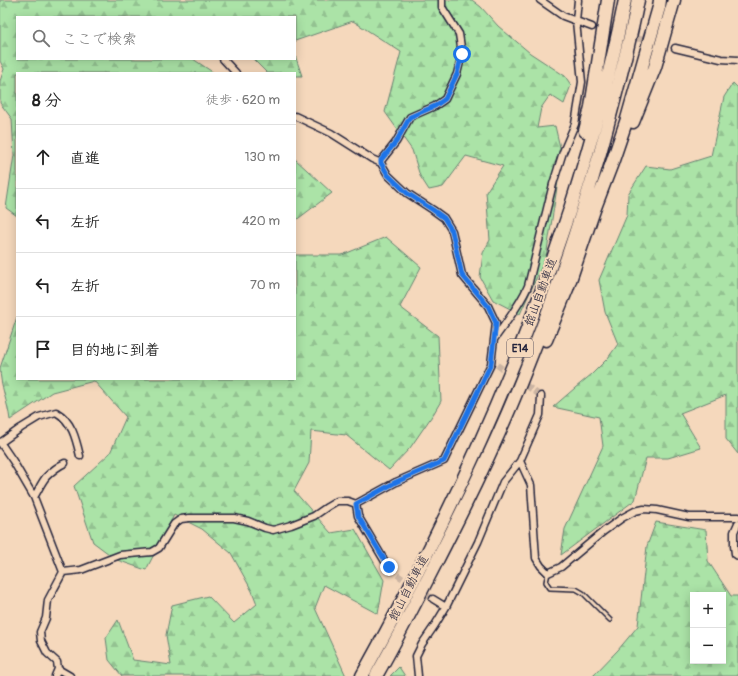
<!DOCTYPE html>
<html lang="ja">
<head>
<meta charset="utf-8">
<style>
  :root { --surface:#fff; --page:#f6f6f6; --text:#222; --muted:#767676; --line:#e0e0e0 }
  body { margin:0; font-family:Pangolin,"Klee One",sans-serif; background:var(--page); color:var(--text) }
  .controls { position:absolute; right:12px; bottom:12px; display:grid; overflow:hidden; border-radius:0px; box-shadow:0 2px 10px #0003 }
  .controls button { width:36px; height:36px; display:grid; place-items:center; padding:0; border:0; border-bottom:1px solid var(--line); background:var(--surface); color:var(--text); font:20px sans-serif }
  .stop { position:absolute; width:12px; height:12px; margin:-9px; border:3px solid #1a73e8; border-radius:50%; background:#fff }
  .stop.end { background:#1a73e8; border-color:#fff; box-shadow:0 1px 4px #0008 }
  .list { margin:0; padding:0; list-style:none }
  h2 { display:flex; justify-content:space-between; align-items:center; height:52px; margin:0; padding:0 16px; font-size:17px }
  h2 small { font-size:13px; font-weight:400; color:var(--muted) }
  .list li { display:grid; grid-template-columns:26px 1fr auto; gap:12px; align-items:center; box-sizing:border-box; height:64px; padding:0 16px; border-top:1px solid var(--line) }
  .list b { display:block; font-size:15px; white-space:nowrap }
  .list em { font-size:13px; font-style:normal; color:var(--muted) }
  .icon { flex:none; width:22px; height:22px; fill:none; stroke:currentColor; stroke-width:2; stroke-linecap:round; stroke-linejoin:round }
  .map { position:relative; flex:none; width:738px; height:676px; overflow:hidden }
  .search { position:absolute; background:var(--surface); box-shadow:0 2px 10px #0003; left:16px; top:16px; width:280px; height:44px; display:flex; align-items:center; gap:10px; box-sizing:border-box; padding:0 14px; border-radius:0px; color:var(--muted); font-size:15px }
  .panel { position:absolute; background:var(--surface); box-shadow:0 2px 10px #0003; left:16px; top:72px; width:280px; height:308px; border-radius:0px }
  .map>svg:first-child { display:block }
  .forest { fill:url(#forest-firs); stroke:#668271; fill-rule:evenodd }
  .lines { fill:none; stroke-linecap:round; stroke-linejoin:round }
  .street-tunnel { stroke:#cbb4a2; stroke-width:6; stroke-dasharray:6 3; stroke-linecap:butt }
  .lane-casing { stroke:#22223b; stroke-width:6 }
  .street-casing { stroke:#22223b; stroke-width:9 }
  .highway-casing { stroke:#22223b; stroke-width:15 }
  .lane { stroke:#f5d8bc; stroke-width:3 }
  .street { stroke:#f5d8bc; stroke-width:6 }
  .highway { stroke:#f5d8bc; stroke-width:12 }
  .route { stroke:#1a73e8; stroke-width:5 }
  .labels { text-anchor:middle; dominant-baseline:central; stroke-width:4; stroke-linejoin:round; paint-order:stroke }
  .shield { fill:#f5d8bc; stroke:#615962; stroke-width:1 }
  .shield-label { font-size:11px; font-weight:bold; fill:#22223b }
  .street-label { font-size:12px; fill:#22223b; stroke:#f5d8bc }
</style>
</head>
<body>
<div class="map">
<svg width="738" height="676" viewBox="0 0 738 676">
  <defs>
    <pattern id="forest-firs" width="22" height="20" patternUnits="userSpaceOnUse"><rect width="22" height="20" fill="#abe3a7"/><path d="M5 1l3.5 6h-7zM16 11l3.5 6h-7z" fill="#93c291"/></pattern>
  </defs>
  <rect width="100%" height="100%" fill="#f5d8bc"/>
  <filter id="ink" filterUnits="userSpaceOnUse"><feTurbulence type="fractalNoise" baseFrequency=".025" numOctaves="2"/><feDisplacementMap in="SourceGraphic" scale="8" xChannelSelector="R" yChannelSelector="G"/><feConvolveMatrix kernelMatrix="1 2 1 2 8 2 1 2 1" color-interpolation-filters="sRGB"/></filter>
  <g filter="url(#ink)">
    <!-- forest -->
    <path class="forest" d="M 0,0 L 472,0 L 481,7 L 498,26 L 530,53 L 565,76 L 571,85 L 564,104 L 550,95 L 541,108 L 537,128 L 555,126 L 562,156 L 546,257 L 520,314 L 493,300 L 480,277 L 483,253 L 490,240 L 486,192 L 503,166 L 466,156 L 443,187 L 429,190 L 420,176 L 412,150 L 385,112 L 401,52 L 353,21 L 295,41 L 295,17 L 17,17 L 17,59 L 193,59 L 214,73 L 17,73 L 17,216 L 6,208 L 14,155 L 12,119 L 0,103 L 0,81 L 4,69 L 0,61 Z
      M 295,55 L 302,76 L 295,76 L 295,73 L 267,73 L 253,59 L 295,59 Z
      M 733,83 L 738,88 L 738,454 L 726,439 L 726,395 L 680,413 L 701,448 L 668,458 L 646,458 L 635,500 L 561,555 L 565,529 L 603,446 L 599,417 L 553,407 L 575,388 L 592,374 L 608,358 L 618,344 L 605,312 L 599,280 L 627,215 L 628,194 L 646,166 L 670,169 L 711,156 L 724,97 Z
      M 295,159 L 332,193 L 295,221 Z
      M 386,237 L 421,267 L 400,307 L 438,336 L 441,401 L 434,413 L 410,448 L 389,470 L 346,435 L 311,431 L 309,463 L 294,491 L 331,533 L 355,529 L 384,580 L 378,614 L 324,585 L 315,608 L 346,676 L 122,676 L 109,660 L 106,638 L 118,620 L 133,660 L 171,665 L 166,635 L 172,605 L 208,596 L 234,623 L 257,604 L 252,591 L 231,553 L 202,529 L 174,515 L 146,570 L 117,560 L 93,542 L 74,486 L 110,453 L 126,417 L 94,381 L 52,392 L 10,420 C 8,403 0,385 0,368 L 17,317 L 17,379 L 295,379 L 295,255 L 342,255 Z
      M 656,522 L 706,530 L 708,561 L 731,596 L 738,596 L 738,676 L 593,676 L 618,650 L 638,626 L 647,546 ZM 693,595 L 723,595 L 723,661 L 693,661 Z
      M 399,667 L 405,676 L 390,676 Z"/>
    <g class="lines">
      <!-- street-tunnel -->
      <path class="street-tunnel" d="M 592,27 L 619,34
        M 628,36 L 675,48
        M 497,365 L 541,396
        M 390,570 L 412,585
        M 420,590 L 433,599"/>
      <!-- lane casing -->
      <g class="lane-casing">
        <path id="lane" d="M 548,573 L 546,582 L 550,588 L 576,589 L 583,593 L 610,620"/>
      </g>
      <!-- street casing -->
      <g class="street-casing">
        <path id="street" d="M 540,0 L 563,16 L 592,27
          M 675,48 L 721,59 L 738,60
          M 223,59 L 236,73
          M 295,116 L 331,133 L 372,159 L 381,163
          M 495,338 C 507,321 520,305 528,286 L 553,184 L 563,152 L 575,124 L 582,82 L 576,21 L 578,0
          M 0,442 L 13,461 L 34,497 L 63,572 L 48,600 L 46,618 L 40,632 L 41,641 L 47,653 L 57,662 L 58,669 L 55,676
          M 0,443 L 21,428 L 39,417 L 56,412 C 72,421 76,439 80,456
          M 520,461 L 531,485 L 536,558 L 541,566 L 548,573 L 561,567 L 604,531 L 622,518 L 635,511 L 644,509 L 657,510 L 689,517 L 738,517
          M 34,497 C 38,491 41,483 46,477 C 52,471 58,466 65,463
          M 356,504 L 396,482 L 444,461 L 491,364 L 496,323 L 488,306 L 462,275 L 452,231 L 444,218 L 433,210 L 407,193 L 388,175 L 381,163 L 381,161 L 396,142 L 410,117 L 435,106 L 445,99 L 457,74 L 462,54 L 459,34 L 442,7 L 442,0
          M 356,504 L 358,516 L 390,570
          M 738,523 L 734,532 L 734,546 L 735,554 L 738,556
          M 63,572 L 81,570 L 120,555 L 152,552 L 159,548 L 174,524 L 181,519 L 189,518 L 234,518 L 248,521 L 265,528 L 273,530 L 291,525 L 314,516 L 327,507 L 337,501 L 348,501 L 356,504
          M 433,599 L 446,607
          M 58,669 L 70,676
          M 418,676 L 416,656 L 422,644 L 435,625 L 446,607 L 478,542 L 503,482 L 520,461 L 540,415 L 541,396"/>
      </g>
      <!-- highway casing -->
      <g class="highway-casing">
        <path id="highway" d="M 633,122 L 655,67 L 674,0
          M 585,131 L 591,107 L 608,0
          M 546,340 L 567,289 L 594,210 L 612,163 L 627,119 L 659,7 L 660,0
          M 362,676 C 417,577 468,475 511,370 C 533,317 552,263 570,209 C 592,140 611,71 625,0
          M 376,676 C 401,632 423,588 446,543 C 474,488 501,432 524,374 C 553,302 578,228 600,153 C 614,102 628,51 638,0"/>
      </g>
      <!-- lane -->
      <use href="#lane" class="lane"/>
      <!-- street -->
      <use href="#street" class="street"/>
      <!-- highway -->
      <use href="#highway" class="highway"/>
    </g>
  </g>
  <g class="lines" filter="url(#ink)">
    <!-- route -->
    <path class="route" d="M 389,567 L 358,516 L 356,504 L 396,482 L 444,461 L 491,364 L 496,323 L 488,306 L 462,275 L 452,231 L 444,218 L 433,210 L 407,193 L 388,175 L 381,163 L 381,160 L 396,142 L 410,117 L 435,106 L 445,99 L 457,74 L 462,54"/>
  </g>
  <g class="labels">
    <!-- shield labels -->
    <rect class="shield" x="507" y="339" width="26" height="18" rx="3"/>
    <g class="shield-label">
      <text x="520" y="348">E14</text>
    </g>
    <!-- street labels -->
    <g class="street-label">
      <text transform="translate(541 292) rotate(-70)">館山自動車道</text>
      <text transform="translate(409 588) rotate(-63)">館山自動車道</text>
    </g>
  </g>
</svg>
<div class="controls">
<button>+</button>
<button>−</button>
</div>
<div class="stop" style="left:462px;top:54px"></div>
<div class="stop end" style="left:389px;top:567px"></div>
<div class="search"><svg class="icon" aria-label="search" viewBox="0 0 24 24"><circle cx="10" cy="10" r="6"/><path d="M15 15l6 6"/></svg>ここで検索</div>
<section class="panel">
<h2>8 分<small>徒歩 · 620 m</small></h2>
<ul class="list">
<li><svg class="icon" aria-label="ahead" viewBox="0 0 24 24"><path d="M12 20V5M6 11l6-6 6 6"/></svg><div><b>直進</b></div><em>130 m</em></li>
<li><svg class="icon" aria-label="left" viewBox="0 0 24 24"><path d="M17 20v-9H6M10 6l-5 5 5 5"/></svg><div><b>左折</b></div><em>420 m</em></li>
<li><svg class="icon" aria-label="left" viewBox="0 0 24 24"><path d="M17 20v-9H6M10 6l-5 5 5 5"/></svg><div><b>左折</b></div><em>70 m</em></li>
<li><svg class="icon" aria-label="arrive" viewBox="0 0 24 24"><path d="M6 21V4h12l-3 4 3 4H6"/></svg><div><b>目的地に到着</b></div></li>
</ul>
</section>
</div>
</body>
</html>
